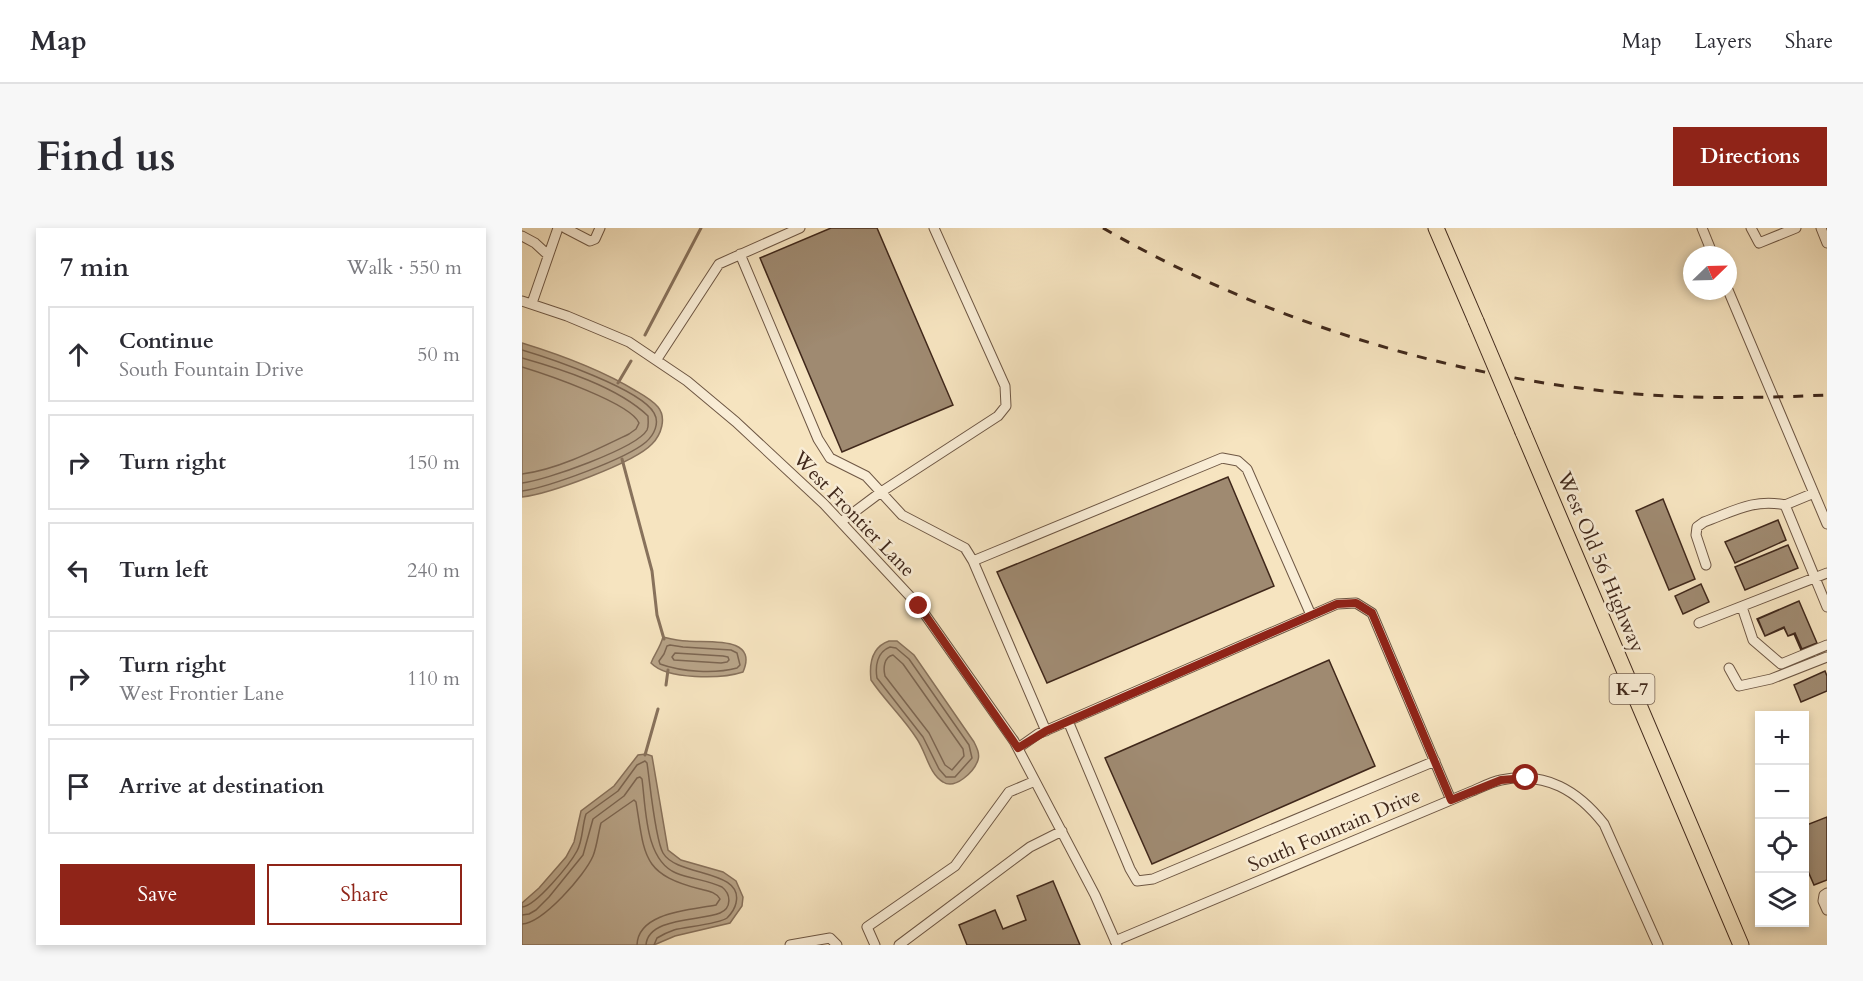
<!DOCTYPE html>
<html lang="en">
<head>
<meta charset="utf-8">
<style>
  :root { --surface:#fff; --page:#f7f7f7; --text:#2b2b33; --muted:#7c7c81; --line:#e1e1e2; --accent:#8f2418 }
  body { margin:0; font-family:Cardo,serif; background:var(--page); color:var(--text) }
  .controls { position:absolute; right:18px; bottom:18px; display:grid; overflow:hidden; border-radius:0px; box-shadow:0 3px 9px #0003 }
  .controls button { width:54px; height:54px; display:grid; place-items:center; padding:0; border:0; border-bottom:2px solid var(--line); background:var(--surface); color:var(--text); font:30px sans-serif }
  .compass { position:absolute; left:1161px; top:18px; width:54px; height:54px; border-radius:50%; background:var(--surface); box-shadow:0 3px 9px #0003; rotate:67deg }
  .stop { position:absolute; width:18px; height:18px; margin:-14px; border:4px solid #8f2418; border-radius:50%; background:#fff }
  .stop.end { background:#8f2418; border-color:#fff; box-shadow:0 2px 6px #0008 }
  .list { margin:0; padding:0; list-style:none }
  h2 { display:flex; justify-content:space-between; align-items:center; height:78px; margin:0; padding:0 24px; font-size:26px }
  h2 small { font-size:20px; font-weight:400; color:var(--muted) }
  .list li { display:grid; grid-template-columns:39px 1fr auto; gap:18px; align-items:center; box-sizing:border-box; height:96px; margin:0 12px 12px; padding:0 12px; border:2px solid var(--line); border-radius:0px }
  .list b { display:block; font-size:22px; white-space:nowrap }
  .list p { margin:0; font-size:20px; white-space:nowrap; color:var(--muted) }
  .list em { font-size:20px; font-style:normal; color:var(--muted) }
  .actions { display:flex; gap:12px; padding:18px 24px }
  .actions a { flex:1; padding:14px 0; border:2px solid var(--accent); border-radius:0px; text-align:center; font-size:21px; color:var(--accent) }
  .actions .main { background:var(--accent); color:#fff }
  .icon { flex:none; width:33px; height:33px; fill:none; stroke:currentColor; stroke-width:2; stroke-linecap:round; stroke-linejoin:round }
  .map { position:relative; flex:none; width:1305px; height:717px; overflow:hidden; border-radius:0px }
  header { display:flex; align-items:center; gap:36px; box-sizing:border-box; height:84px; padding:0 30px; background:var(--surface); border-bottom:2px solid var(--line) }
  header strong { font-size:28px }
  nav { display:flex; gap:33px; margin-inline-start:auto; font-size:21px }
  .intro { display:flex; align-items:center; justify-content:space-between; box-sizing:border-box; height:144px; padding:0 36px }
  h1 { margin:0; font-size:42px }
  .button { padding:15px 27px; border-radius:0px; background:var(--accent); color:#fff; font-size:21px; font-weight:700 }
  main { display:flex; gap:36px; padding:0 36px }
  aside { flex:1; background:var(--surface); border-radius:0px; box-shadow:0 3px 9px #0003 }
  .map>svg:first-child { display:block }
  .water { fill:#b8a488; stroke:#88725c; stroke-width:1.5 }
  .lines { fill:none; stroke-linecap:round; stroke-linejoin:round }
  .shore { stroke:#7c6652; stroke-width:1.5 }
  .stream { stroke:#88725c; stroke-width:3 }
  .building { fill:#9f8a71; stroke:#40281b; stroke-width:1.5 }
  .minor-casing { stroke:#6e5744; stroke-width:11 }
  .highway-casing { stroke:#40281b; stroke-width:17 }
  .minor { stroke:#f9edd6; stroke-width:9 }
  .highway { stroke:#f6e4c0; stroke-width:15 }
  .rail { stroke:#40281b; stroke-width:3; stroke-dasharray:10 10; stroke-linecap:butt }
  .highway-bridge-casing { stroke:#40281b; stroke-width:17; stroke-linecap:butt }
  .highway-bridge { stroke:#f6e4c0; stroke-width:15 }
  .route { stroke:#8f2418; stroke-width:8 }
  .labels { text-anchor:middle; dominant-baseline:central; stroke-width:5; stroke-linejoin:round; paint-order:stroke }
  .shield { fill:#f9edd6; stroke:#786353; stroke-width:1.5 }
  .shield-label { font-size:18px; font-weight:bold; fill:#40281b }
  .street-label { font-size:20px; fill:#40281b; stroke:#f9edd6 }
</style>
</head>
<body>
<header>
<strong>Map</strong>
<nav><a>Map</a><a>Layers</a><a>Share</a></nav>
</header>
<div class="intro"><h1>Find us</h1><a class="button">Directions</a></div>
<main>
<aside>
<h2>7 min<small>Walk · 550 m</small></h2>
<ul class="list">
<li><svg class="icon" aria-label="ahead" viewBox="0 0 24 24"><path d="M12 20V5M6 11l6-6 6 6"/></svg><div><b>Continue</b><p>South Fountain Drive</p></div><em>50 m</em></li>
<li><svg class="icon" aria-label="right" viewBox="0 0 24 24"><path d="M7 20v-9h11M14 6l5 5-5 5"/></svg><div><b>Turn right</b></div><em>150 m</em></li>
<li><svg class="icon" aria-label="left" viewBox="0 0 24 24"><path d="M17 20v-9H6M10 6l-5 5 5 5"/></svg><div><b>Turn left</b></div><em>240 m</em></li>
<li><svg class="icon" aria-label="right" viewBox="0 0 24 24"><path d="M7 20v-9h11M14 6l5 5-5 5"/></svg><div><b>Turn right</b><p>West Frontier Lane</p></div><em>110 m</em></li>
<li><svg class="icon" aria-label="arrive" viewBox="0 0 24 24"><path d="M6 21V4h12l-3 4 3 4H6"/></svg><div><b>Arrive at destination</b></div></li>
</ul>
<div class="actions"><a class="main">Save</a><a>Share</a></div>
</aside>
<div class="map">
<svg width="1305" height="717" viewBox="0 0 1305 717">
  <rect width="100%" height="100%" fill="#f6e4c0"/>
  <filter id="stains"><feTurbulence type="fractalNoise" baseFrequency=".00333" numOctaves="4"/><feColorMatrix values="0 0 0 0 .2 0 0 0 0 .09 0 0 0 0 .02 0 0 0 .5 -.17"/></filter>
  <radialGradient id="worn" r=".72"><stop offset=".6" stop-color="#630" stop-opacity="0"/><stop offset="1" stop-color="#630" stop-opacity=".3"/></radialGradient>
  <!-- water -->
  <path class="water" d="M 0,115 C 39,127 78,141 114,163 C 121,167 130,172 136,179 C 145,190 139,207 130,216 C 112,235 27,266 0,269 Z
    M 141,409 C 149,411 157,413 165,413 C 185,415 237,407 221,444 C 200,451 145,452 129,435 C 133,425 138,420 141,409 Z
    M 367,413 L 375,413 L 392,427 L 452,514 C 455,520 458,526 456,532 C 452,544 433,562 421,554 C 407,546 404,524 395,511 C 382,490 363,473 349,452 C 347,435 350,419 367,413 Z
    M 124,526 L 130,528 L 146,622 L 159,632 L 201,644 L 214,653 L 221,669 L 220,678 L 208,695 L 153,708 L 132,717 L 0,717 L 0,675 L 17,660 L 44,629 L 52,614 L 59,583 L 92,558 L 116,527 Z"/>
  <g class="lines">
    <!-- shore -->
    <path class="shore" d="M 0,122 C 27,130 119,161 132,185 C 138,195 132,207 124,214 C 104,231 27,259 0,263
      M 0,130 C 39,141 96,159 126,188 C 126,193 127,198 125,202 C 115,220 22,253 0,255
      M 0,139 C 23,146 109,175 117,195 L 114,201 L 107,206 C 76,221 35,242 0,246
      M 148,417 L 161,419 L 209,422 L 215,425 L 218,437 L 215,440 C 193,446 160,444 138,436 L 137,433 L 142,426 L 145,418 Z
      M 368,419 L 374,420 L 387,431 L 447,517 L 450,530 L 433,549 L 424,549 L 417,541 L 401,509 L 355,450 C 353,438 355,424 368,419 Z
      M 153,425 L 201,428 L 206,429 L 207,432 L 205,434 L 199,435 L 152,432 L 150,429 Z
      M 371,427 L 381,436 L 441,521 L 442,528 L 430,542 L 423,537 L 407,505 L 363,448 C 361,440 362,429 371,427 Z
      M 0,679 C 14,678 48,636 55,623 C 61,612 60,598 64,586 L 96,563 L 115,537 L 123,533 L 125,535 C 128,555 133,611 141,625 C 155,649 222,641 214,675 C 213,680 209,686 205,690 C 197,696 163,699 152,702 C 146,704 140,707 135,710 L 132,717
      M 0,687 L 7,686 L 14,682 L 27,669 L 61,627 L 71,591 L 102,568 L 115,550 L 118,549 L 120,551 C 124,581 123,632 154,645 C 169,651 185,652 200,659 C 209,666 210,680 198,685 C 179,693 126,689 124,717
      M 0,696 C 21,695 63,647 71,628 C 75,618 76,606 79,595 L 112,572 L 114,574 C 123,629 120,646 178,661 C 186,663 194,664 198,671 L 194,677 C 169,682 116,684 115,717"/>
    <!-- stream -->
    <path class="stream" d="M 123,107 L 179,0
      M 96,155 L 109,133
      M 100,231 L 130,343 L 135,387 L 142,411
      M 144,457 L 146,442
      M 123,527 L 136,481"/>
  </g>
  <!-- building -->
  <path class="building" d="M 309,0 L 355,0 L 431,177 L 320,224 L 238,30 Z
    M 706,249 L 752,358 L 525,455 L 475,344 Z
    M 1141,271 L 1173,351 L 1147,362 L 1114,283 Z
    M 1256,292 L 1264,312 L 1213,335 L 1203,314 Z
    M 1266,317 L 1276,340 L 1223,362 L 1213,339 Z
    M 1179,356 L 1187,374 L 1161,386 L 1153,368 Z
    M 1277,373 L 1295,415 L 1279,422 L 1272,406 L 1266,408 L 1262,400 L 1243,408 L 1235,391 Z
    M 1277,373 L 1295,415 L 1280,421 L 1273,405 L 1266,408 L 1262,399 L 1243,408 L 1236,391 Z
    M 807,432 L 853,538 L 630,636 L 583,530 Z
    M 1303,443 L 1305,448 L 1305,463 L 1279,474 L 1272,457 Z
    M 1305,589 L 1305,652 L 1292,657 L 1282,634 L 1282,598 Z
    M 531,653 L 558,717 L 445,717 L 437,697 L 473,682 L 481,701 L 504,692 L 495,668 Z"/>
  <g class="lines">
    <!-- minor casing -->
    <g class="minor-casing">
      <path id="minor" d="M 43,0 L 68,13 L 73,11 L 78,0
        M 1180,0 L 1191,27
        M 1229,0 L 1237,15 L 1274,0
        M 1299,0 L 1305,15
        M 0,8 L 13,15 L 26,27
        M 218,26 L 296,211 L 308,230 L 344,248 L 380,287 L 443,320 L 451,333 L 524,503
        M 1206,62 L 1305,296
        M 0,73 L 45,88 L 107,114 L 165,153 L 214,194 L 302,276 L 397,378 L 492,513 L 573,667 L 595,717
        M 10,75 L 36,0
        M 135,131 L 197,36 L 278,0
        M 1292,265 L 1263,277 L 1305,379
        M 319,294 L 359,264 L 476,188 L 484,178 L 483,158 L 412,0
        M 451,333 L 700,230 L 716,233 L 725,241 L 789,387
        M 1184,337 L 1174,307 L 1175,299 L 1182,294 C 1210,284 1232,270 1263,277
        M 1220,379 L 1231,412 L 1259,436 L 1305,417
        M 1177,395 L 1305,345
        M 1207,440 L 1217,458 L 1249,451 L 1305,429
        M 546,493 L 608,641 L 615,653 L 631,651 L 913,533
        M 496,520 L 516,506 L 815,376 L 834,375 L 850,385 L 929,572
        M 1305,665 L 1302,667 L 1301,673 L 1305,682
        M 593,713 L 948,564 C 958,560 969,554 979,552 C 1024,543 1056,563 1082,596 L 1136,717
        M 268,717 L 308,710 L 315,717
        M 353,717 L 345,699 L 433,638 L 487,564 L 513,553
        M 377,717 L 508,619 L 540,603"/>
    </g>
    <!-- highway casing -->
    <g class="highway-casing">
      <path id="highway" d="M 914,0 L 954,93
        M 1001,204 L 1219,717"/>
    </g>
    <!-- minor -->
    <use href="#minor" class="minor"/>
    <!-- highway -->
    <use href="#highway" class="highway"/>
    <!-- rail -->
    <path class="rail" d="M 581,0 C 741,92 930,151 1114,166 C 1178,171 1241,170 1305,167"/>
    <!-- highway-bridge casing -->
    <g class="highway-bridge-casing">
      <path id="highway-bridge" d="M 954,93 L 1001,204"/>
    </g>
    <!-- highway-bridge -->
    <use href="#highway-bridge" class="highway-bridge"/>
  </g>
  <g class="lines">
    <!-- route -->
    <path class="route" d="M 397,378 L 496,520 L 524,503 L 815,376 L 834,375 L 850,385 L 929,572 L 979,552 L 1004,550"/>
  </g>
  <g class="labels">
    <!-- shield labels -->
    <rect class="shield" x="1087.5" y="446" width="45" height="30" rx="4.5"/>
    <g class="shield-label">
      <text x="1110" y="461">K-7</text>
    </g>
    <!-- street labels -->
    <g class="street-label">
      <text transform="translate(332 286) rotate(46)">West Frontier Lane</text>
      <text transform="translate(1079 334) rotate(67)">West Old 56 Highway</text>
      <text transform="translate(812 602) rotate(-23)">South Fountain Drive</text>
    </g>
  </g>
  <rect width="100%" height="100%" filter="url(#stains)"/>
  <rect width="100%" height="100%" fill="url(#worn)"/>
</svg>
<div class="controls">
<button>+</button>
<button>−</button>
<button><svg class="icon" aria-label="locate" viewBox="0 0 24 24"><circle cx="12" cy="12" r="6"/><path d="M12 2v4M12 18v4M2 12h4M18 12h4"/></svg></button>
<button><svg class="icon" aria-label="layers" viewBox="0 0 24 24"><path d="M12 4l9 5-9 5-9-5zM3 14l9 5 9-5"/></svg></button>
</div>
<svg class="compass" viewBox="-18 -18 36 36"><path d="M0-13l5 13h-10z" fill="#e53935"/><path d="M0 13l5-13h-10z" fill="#7c7c81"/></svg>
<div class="stop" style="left:1004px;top:550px"></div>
<div class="stop end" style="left:397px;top:378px"></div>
</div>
</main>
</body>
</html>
